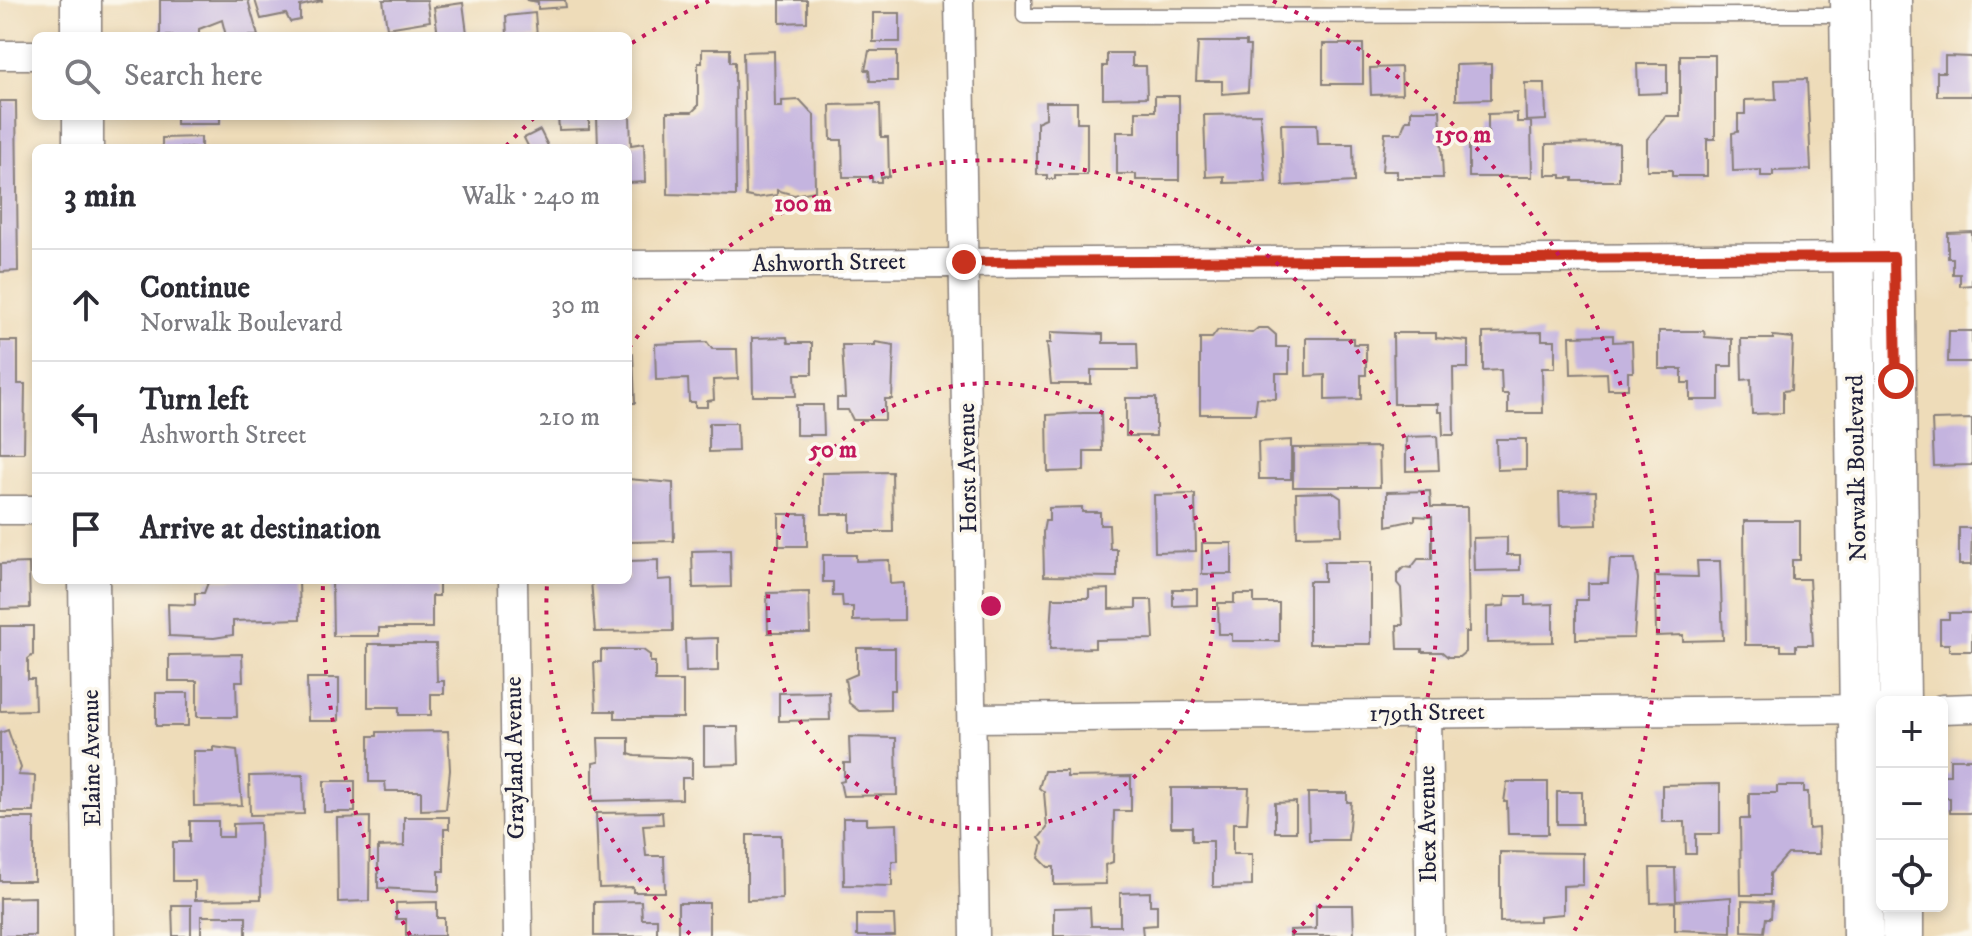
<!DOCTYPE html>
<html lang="en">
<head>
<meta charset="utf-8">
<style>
  :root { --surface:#fff; --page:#f7f7f7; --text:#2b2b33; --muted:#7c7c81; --line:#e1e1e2 }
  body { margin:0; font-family:"IM FELL DW Pica",serif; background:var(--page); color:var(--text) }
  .controls { position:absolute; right:24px; bottom:24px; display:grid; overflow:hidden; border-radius:12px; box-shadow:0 4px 12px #0003 }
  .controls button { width:72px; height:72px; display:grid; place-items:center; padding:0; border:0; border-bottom:2px solid var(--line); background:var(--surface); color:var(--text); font:40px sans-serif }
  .stop { position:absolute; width:24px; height:24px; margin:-18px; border:6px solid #c8321e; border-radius:50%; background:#fff }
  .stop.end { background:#c8321e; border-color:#fff; box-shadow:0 2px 8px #0008 }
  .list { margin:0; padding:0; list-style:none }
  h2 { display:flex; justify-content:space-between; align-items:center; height:104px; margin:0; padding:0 32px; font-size:34px }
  h2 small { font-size:26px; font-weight:400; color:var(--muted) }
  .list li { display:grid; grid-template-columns:52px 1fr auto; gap:24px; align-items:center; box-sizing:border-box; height:112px; padding:0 32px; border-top:2px solid var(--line) }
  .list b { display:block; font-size:30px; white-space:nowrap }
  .list p { margin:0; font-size:26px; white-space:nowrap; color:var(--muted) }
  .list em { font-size:26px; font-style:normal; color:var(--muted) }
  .icon { flex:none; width:44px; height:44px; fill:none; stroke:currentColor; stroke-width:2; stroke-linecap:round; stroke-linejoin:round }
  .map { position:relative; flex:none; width:1972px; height:936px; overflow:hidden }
  .search { position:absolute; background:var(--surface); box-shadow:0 4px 12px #0003; left:32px; top:32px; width:600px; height:88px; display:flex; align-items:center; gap:20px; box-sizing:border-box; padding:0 28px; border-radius:12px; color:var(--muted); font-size:30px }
  .panel { position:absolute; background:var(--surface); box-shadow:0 4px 12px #0003; left:32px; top:144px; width:600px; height:440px; border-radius:12px }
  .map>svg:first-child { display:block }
  .building { fill:#c4b4df }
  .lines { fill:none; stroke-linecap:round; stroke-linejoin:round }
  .lane-casing { stroke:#887f7a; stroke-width:17 }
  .street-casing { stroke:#887f7a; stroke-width:31 }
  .secondary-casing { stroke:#887f7a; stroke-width:43 }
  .lane { stroke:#fff; stroke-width:14 }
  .street { stroke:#fff; stroke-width:28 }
  .secondary { stroke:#fff; stroke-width:40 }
  .route { stroke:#c8321e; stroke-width:10 }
  .ring { fill:none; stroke:#c2185b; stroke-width:4; stroke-dasharray:4 8 }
  .labels { text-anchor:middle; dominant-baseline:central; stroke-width:7; stroke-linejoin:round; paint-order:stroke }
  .street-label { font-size:24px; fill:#22223b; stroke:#fbf7ec }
  .centre { fill:#c2185b; stroke:#fbf7ec; stroke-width:4 }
  .ring-label { font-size:24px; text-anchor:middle; font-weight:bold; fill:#c2185b; stroke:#fbf7ec; stroke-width:7; stroke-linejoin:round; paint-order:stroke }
</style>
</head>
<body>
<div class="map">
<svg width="1972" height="936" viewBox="0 0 1972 936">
  <rect width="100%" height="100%" fill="#fbf7ec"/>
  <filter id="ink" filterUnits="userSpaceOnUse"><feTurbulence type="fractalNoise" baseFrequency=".0125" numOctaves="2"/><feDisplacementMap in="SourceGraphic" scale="16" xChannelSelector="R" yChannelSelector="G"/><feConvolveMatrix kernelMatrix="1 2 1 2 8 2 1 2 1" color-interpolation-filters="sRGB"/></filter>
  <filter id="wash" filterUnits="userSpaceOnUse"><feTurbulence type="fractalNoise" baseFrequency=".006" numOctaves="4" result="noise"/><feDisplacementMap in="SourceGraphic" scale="32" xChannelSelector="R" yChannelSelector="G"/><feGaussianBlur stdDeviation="1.8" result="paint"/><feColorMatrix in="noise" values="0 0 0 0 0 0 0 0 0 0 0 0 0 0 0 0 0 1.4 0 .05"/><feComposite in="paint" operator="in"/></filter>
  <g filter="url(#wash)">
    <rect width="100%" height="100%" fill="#eedcb9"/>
    <g id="blocks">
      <!-- building -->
      <path class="building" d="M 160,0 L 248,0 L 258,36 L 226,36 L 222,20 L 199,29 L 199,36 L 160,36 Z
        M 255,0 L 322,0 L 322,1 L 300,6 L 300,20 L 290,22 L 286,14 L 261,19 Z
        M 383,0 L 427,0 L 430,21 L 387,28 Z
        M 526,0 L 565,0 L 566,7 L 538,9 L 538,2 Z
        M 780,0 L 807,0 L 807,22 L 780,23 Z
        M 463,3 L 467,33 L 438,36 L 434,7 Z
        M 535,13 L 537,36 L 507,36 L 506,16 Z
        M 873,13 L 900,13 L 900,42 L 873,42 Z
        M 1198,42 L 1246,42 L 1246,46 L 1250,46 L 1248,92 L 1222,94 L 1222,81 L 1196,81 Z
        M 1323,44 L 1363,44 L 1363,84 L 1323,84 Z
        M 702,49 L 730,49 L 730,62 L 735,62 L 736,196 L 668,194 L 667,112 L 692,112 L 698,106 L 698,63 L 702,63 Z
        M 774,51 L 775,107 L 782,107 L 782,101 L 800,100 L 814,115 L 815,191 L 794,195 L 777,190 L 777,195 L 756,198 L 746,196 L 743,52 Z
        M 869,51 L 897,51 L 897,81 L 870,81 L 869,70 L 865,70 Z
        M 1107,53 L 1132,53 L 1132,66 L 1146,66 L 1147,97 L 1103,98 L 1103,66 L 1107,66 Z
        M 1680,55 L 1715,55 L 1715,139 L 1707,139 L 1707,176 L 1672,176 L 1672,170 L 1647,170 L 1647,139 L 1666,116 L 1680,116 Z
        M 1945,56 L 1972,57 L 1972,96 L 1937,96 L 1937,72 L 1945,72 Z
        M 1491,64 L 1491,99 L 1456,100 L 1456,65 Z
        M 1637,64 L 1667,64 L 1667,93 L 1638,94 Z
        M 1401,67 L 1402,94 L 1371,95 L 1370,68 Z
        M 1807,79 L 1811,170 L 1773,171 L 1773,176 L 1761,176 L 1761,170 L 1733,171 L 1732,133 L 1738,132 L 1738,114 L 1745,114 L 1745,100 L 1776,99 L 1775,80 Z
        M 1525,83 L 1545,83 L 1546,120 L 1526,121 Z
        M 1155,96 L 1179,96 L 1179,180 L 1136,180 L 1136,174 L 1117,174 L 1117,132 L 1136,132 L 1136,111 L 1155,111 Z
        M 0,101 L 16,101 L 18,271 L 0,272 Z
        M 1046,102 L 1077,102 L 1077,122 L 1087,122 L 1087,175 L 1055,175 L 1055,179 L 1047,179 L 1047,175 L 1037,175 L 1037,122 L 1046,118 Z
        M 880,104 L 881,137 L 888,137 L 889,177 L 881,177 L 881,182 L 872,182 L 872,177 L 843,177 L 842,140 L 831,140 L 830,105 Z
        M 1411,110 L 1440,110 L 1443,178 L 1397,178 L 1397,171 L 1382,171 L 1385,133 L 1401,133 L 1406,120 L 1411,120 Z
        M 1517,113 L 1517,122 L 1531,122 L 1532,177 L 1469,177 L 1469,140 L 1488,140 L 1488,114 Z
        M 1260,114 L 1266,182 L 1224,183 L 1224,176 L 1206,177 L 1204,115 Z
        M 176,116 L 220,116 L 220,124 L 176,124 Z
        M 558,116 L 589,116 L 589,129 L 559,130 Z
        M 597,116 L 630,116 L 631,145 L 644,143 L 645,182 L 628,183 L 628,148 L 598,148 Z
        M 1281,124 L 1317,124 L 1318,144 L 1353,144 L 1354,182 L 1283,186 Z
        M 540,130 L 549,148 L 529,148 L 524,138 Z
        M 201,137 L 201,148 L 162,148 L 162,138 Z
        M 1619,143 L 1619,181 L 1573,181 L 1573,178 L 1561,178 L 1561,175 L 1546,175 L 1546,144 Z
        M 1972,232 L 1972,285 L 1960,286 L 1960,274 L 1953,274 L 1953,258 L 1948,258 L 1948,233 Z
        M 1258,328 L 1268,328 L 1276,335 L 1276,347 L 1289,347 L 1289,373 L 1276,373 L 1276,399 L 1257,398 L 1255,414 L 1200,414 L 1200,338 L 1212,338 L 1218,330 L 1252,333 Z
        M 1659,331 L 1704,331 L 1705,337 L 1732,339 L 1732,366 L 1719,366 L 1719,400 L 1690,400 L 1690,383 L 1682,383 L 1682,369 L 1659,369 Z
        M 1949,331 L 1972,331 L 1972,362 L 1948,362 Z
        M 1051,332 L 1103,334 L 1103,343 L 1137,343 L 1138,370 L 1091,370 L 1091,384 L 1051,384 L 1047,343 L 1051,343 Z
        M 1542,332 L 1542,340 L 1555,340 L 1555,368 L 1542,368 L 1543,413 L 1508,413 L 1508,394 L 1502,394 L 1501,370 L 1483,371 L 1483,333 Z
        M 1393,333 L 1436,333 L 1436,338 L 1468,341 L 1468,368 L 1453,368 L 1454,435 L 1443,435 L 1442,412 L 1438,412 L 1438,404 L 1394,404 Z
        M 1613,335 L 1613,342 L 1632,341 L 1633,372 L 1628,372 L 1628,389 L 1608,389 L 1607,373 L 1571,374 L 1570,336 Z
        M 1773,336 L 1793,338 L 1791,390 L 1783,391 L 1783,413 L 1752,414 L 1751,379 L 1742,380 L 1741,339 L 1773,339 Z
        M 787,337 L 788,343 L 812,343 L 812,374 L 795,374 L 796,396 L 753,396 L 752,338 Z
        M 1306,338 L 1353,338 L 1353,344 L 1366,344 L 1366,375 L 1361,375 L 1361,399 L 1325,400 L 1325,375 L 1306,376 Z
        M 0,341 L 18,341 L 18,384 L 25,384 L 24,453 L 0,453 Z
        M 707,342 L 712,349 L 737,349 L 738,379 L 713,380 L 714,400 L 707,401 L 707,407 L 695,407 L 695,402 L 689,402 L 688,379 L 656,380 L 655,344 Z
        M 875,342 L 894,345 L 892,399 L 885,399 L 885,420 L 853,420 L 848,410 L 837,410 L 837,398 L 845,398 L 842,345 L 875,345 Z
        M 628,354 L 633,354 L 635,403 L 628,403 Z
        M 1126,398 L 1156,398 L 1156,436 L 1126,436 Z
        M 796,405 L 823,405 L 824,435 L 796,435 Z
        M 1083,413 L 1101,413 L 1102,451 L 1084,451 L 1084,471 L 1048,472 L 1047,415 Z
        M 1972,419 L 1972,465 L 1934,466 L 1932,420 Z
        M 709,423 L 737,423 L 738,451 L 709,452 Z
        M 1437,436 L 1439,470 L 1406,471 L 1406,437 Z
        M 1496,439 L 1526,439 L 1526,469 L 1497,470 Z
        M 1291,440 L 1291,479 L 1259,479 L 1258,442 Z
        M 1379,447 L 1380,487 L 1293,487 L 1293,448 Z
        M 892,472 L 893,532 L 850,532 L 850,514 L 822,514 L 822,473 Z
        M 628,479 L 673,483 L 674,541 L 628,542 Z
        M 1430,491 L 1431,507 L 1467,507 L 1469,632 L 1465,632 L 1465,652 L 1459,657 L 1448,657 L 1442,652 L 1422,652 L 1422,649 L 1398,649 L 1397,625 L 1403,625 L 1401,588 L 1397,583 L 1397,574 L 1404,567 L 1411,568 L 1418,559 L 1432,559 L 1432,517 L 1415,516 L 1415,520 L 1387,526 L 1387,492 Z
        M 1596,491 L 1597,525 L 1560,526 L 1559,492 Z
        M 1332,492 L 1341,498 L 1342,535 L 1297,536 L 1296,493 Z
        M 1195,494 L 1196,551 L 1155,552 L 1154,495 Z
        M 1082,507 L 1082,512 L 1100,512 L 1100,525 L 1109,525 L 1110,549 L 1117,549 L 1117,577 L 1044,576 L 1043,532 L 1045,521 L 1049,521 L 1049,508 Z
        M 779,514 L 807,514 L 807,546 L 779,546 Z
        M 1744,521 L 1800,521 L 1800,560 L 1792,560 L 1792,579 L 1809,579 L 1813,645 L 1796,645 L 1796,651 L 1781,651 L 1781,645 L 1745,645 Z
        M 1959,528 L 1972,528 L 1971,565 L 1959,565 Z
        M 1507,537 L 1507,555 L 1520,555 L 1520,570 L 1474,571 L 1473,538 Z
        M 1202,543 L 1232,543 L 1232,574 L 1202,574 Z
        M 730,550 L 731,587 L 693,588 L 692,551 Z
        M 823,555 L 856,555 L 856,561 L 889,560 L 890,584 L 904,583 L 904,620 L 853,621 L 853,607 L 843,607 L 842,596 L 833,596 L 833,582 L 823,582 Z
        M 1610,559 L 1635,559 L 1638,579 L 1634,638 L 1576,639 L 1576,600 L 1588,600 L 1588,583 L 1608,583 Z
        M 658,560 L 658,580 L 672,579 L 673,631 L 595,632 L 591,580 L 628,580 L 628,561 Z
        M 1697,561 L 1720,561 L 1723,640 L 1683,641 L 1683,635 L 1656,636 L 1655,576 L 1698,577 Z
        M 1324,562 L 1371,562 L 1371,644 L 1309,644 L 1309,581 L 1324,581 Z
        M 29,563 L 30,608 L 0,609 L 0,564 Z
        M 209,580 L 299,580 L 300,619 L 233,621 L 233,635 L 214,638 L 169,636 L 168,604 L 195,605 L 195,593 L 204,593 Z
        M 332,580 L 439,580 L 439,596 L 432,596 L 432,628 L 379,628 L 379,636 L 333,636 Z
        M 1109,589 L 1109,609 L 1136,608 L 1136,600 L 1152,600 L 1154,639 L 1095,640 L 1095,648 L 1050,649 L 1053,598 L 1089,598 L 1089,590 Z
        M 1173,589 L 1197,589 L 1197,605 L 1173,606 Z
        M 809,592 L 810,633 L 768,633 L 767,593 Z
        M 1234,594 L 1254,594 L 1254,603 L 1279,603 L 1279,641 L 1232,641 L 1232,634 L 1219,634 L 1218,603 L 1234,603 Z
        M 1506,596 L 1526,596 L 1526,605 L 1553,604 L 1553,642 L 1487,643 L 1487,607 L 1504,606 Z
        M 1949,613 L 1972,613 L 1972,651 L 1949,651 L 1949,644 L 1940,644 L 1940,619 L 1949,619 Z
        M 0,626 L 33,626 L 33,655 L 28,659 L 28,679 L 34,679 L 35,710 L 0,711 Z
        M 718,638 L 718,671 L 686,672 L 685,639 Z
        M 368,644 L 436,644 L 437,681 L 444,681 L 444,694 L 431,694 L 431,715 L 399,715 L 399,707 L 368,707 Z
        M 857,648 L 895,648 L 895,690 L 890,690 L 890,710 L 859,711 L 849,703 L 845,679 L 857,674 Z
        M 601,650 L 643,650 L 650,655 L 650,662 L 655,662 L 655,681 L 683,681 L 683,718 L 615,718 L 615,711 L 596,711 L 594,662 L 601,662 Z
        M 242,654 L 243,681 L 236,681 L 237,717 L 197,717 L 197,681 L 169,681 L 169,655 Z
        M 307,678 L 339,678 L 339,721 L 308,721 Z
        M 829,692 L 830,720 L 779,721 L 779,693 Z
        M 156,693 L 188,693 L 188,726 L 156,726 Z
        M 704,727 L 738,727 L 739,764 L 704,765 Z
        M 8,730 L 21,768 L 18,775 L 35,776 L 34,812 L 0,812 L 0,733 Z
        M 448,731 L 450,770 L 446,809 L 421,810 L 421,791 L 386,791 L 385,782 L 369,782 L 369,736 L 377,736 L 377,732 Z
        M 849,737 L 896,738 L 897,795 L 843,796 L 840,782 L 844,781 L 844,763 L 850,763 Z
        M 598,738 L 629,738 L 629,754 L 635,756 L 692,758 L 692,778 L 682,778 L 682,799 L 593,801 L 593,763 L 599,762 Z
        M 213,747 L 237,750 L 242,805 L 194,806 L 193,751 L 213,751 Z
        M 1950,759 L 1972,759 L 1972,813 L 1950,813 L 1950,798 L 1942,798 L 1942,775 L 1950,775 Z
        M 1044,771 L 1067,771 L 1067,777 L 1131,776 L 1131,811 L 1114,811 L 1113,862 L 1105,865 L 1106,884 L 1054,885 L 1054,867 L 1048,867 L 1039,858 L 1043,843 L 1039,838 L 1047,828 L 1044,792 L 1039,788 Z
        M 303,775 L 304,814 L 250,815 L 249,776 Z
        M 324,781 L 355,781 L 355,812 L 324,812 Z
        M 1507,782 L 1548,782 L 1548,834 L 1508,834 L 1507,802 L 1504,802 Z
        M 1720,784 L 1720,834 L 1696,834 L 1696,854 L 1686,854 L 1685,822 L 1662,822 L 1662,785 Z
        M 1777,786 L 1804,786 L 1804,792 L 1808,792 L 1809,829 L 1818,828 L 1819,854 L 1788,854 L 1770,874 L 1770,895 L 1741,895 L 1740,819 L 1749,819 L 1749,793 L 1777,793 Z
        M 1171,788 L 1249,788 L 1247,823 L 1233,823 L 1233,854 L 1252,854 L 1252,886 L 1213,887 L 1213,841 L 1192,841 L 1192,827 L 1171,827 Z
        M 1557,792 L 1582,792 L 1582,824 L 1557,824 Z
        M 1308,793 L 1347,793 L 1347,802 L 1351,802 L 1348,840 L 1309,840 Z
        M 1296,802 L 1296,832 L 1275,832 L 1275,803 Z
        M 662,812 L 663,824 L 643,825 L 646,856 L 664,856 L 665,892 L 633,892 L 633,887 L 599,888 L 596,813 Z
        M 370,817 L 369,901 L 338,902 L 337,818 Z
        M 404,817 L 449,817 L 449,829 L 444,829 L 444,871 L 439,871 L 439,891 L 378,888 L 378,847 L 404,846 Z
        M 0,818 L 34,818 L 34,881 L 0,881 Z
        M 843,818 L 867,818 L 867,825 L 897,824 L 898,861 L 892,861 L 892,886 L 844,885 Z
        M 190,821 L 218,821 L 218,837 L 233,837 L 233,824 L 260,823 L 261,899 L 195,900 L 195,881 L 173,881 L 173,842 L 190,842 Z
        M 747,835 L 781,835 L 782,899 L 747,900 Z
        M 1500,852 L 1583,853 L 1583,885 L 1563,886 L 1563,914 L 1539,916 L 1539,921 L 1500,922 Z
        M 1650,868 L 1675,868 L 1676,901 L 1731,897 L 1731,932 L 1675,930 L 1675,902 L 1651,903 Z
        M 1150,892 L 1150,905 L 1157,905 L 1157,925 L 1142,926 L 1143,936 L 1054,936 L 1054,908 L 1090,907 L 1091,926 L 1120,926 L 1120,893 Z
        M 35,897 L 35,936 L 0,936 L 0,898 Z
        M 641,901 L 642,919 L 657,919 L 657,936 L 594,936 L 594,902 Z
        M 1742,901 L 1772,902 L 1771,918 L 1766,918 L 1764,932 L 1742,931 Z
        M 437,902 L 437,918 L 444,918 L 444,936 L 406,936 L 406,919 L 396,919 L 396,903 Z
        M 678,903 L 709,903 L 709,936 L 678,936 Z
        M 172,905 L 191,905 L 191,936 L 173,936 Z
        M 1316,905 L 1353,905 L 1354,936 L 1290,936 L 1290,930 L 1316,929 Z
        M 857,915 L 894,915 L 895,936 L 857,936 Z
        M 201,916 L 246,916 L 246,936 L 201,936 Z"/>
    </g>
  </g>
  <g filter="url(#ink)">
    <use href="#blocks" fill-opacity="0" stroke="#887f7a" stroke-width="2"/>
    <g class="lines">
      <!-- lane casing -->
      <g class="lane-casing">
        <path id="lane" d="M 1024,0 L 1024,16 L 1848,15"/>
      </g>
      <!-- street casing -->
      <g class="street-casing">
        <path id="street" d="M 959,0 L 975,936
          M 0,55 L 36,55
          M 628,265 L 1871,257
          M 0,510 L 36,510
          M 513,580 L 518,936
          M 1942,709 L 1972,708
          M 1427,713 L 1430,936
          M 972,718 L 1882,709"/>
      </g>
      <!-- secondary casing -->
      <g class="secondary-casing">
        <path id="secondary" d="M 81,0 L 81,36
          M 1850,0 L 1863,936
          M 1891,0 L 1900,702
          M 83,116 L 83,148
          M 89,580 L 94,936
          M 1903,906 L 1903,936"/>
      </g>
      <!-- lane -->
      <use href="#lane" class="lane"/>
      <!-- street -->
      <use href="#street" class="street"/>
      <!-- secondary -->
      <use href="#secondary" class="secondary"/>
    </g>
  </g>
  <g class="lines" filter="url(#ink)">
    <!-- route -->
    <path class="route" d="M 964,262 L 1894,257 L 1896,381"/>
  </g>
  <!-- distance rings -->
  <g class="ring">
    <circle cx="991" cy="606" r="223"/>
    <path d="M690 934A445 445 0 0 1 547 583M629 348A445 445 0 1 1 1292 934"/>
    <path d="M410 935A668 668 0 0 1 323 583M506 146A668 668 0 0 1 535 117M632 43A668 668 0 0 1 709 1M1273 1A668 668 0 0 1 1572 935"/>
  </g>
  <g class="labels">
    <!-- street labels -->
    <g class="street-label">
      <text transform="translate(829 263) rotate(-1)">Ashworth Street</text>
      <text transform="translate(968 468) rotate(-91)">Horst Avenue</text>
      <text transform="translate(1857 468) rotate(-91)">Norwalk Boulevard</text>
      <text transform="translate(1427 713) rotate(-1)">179th Street</text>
      <text transform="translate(92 758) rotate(-91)">Elaine Avenue</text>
      <text transform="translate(515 758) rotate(-91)">Grayland Avenue</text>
      <text transform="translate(1428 824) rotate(-91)">Ibex Avenue</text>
    </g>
  </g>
  <circle cx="991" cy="606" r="12" class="centre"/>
  <g class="ring-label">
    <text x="1463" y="142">150 m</text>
    <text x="803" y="211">100 m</text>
    <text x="833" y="457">50 m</text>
  </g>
</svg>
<div class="controls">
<button>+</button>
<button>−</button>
<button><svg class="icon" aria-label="locate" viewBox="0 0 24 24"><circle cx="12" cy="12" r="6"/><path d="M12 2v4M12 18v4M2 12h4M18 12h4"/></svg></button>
</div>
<div class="stop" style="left:1896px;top:381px"></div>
<div class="stop end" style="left:964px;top:262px"></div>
<div class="search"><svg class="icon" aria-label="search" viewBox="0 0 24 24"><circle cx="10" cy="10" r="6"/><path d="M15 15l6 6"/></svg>Search here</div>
<section class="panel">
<h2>3 min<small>Walk · 240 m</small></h2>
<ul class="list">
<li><svg class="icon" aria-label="ahead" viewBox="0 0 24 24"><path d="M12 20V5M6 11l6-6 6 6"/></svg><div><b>Continue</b><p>Norwalk Boulevard</p></div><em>30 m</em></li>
<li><svg class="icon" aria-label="left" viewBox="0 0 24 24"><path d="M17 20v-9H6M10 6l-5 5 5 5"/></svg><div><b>Turn left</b><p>Ashworth Street</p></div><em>210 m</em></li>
<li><svg class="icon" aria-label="arrive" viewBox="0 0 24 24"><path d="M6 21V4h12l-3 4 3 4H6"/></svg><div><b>Arrive at destination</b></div></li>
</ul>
</section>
</div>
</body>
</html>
